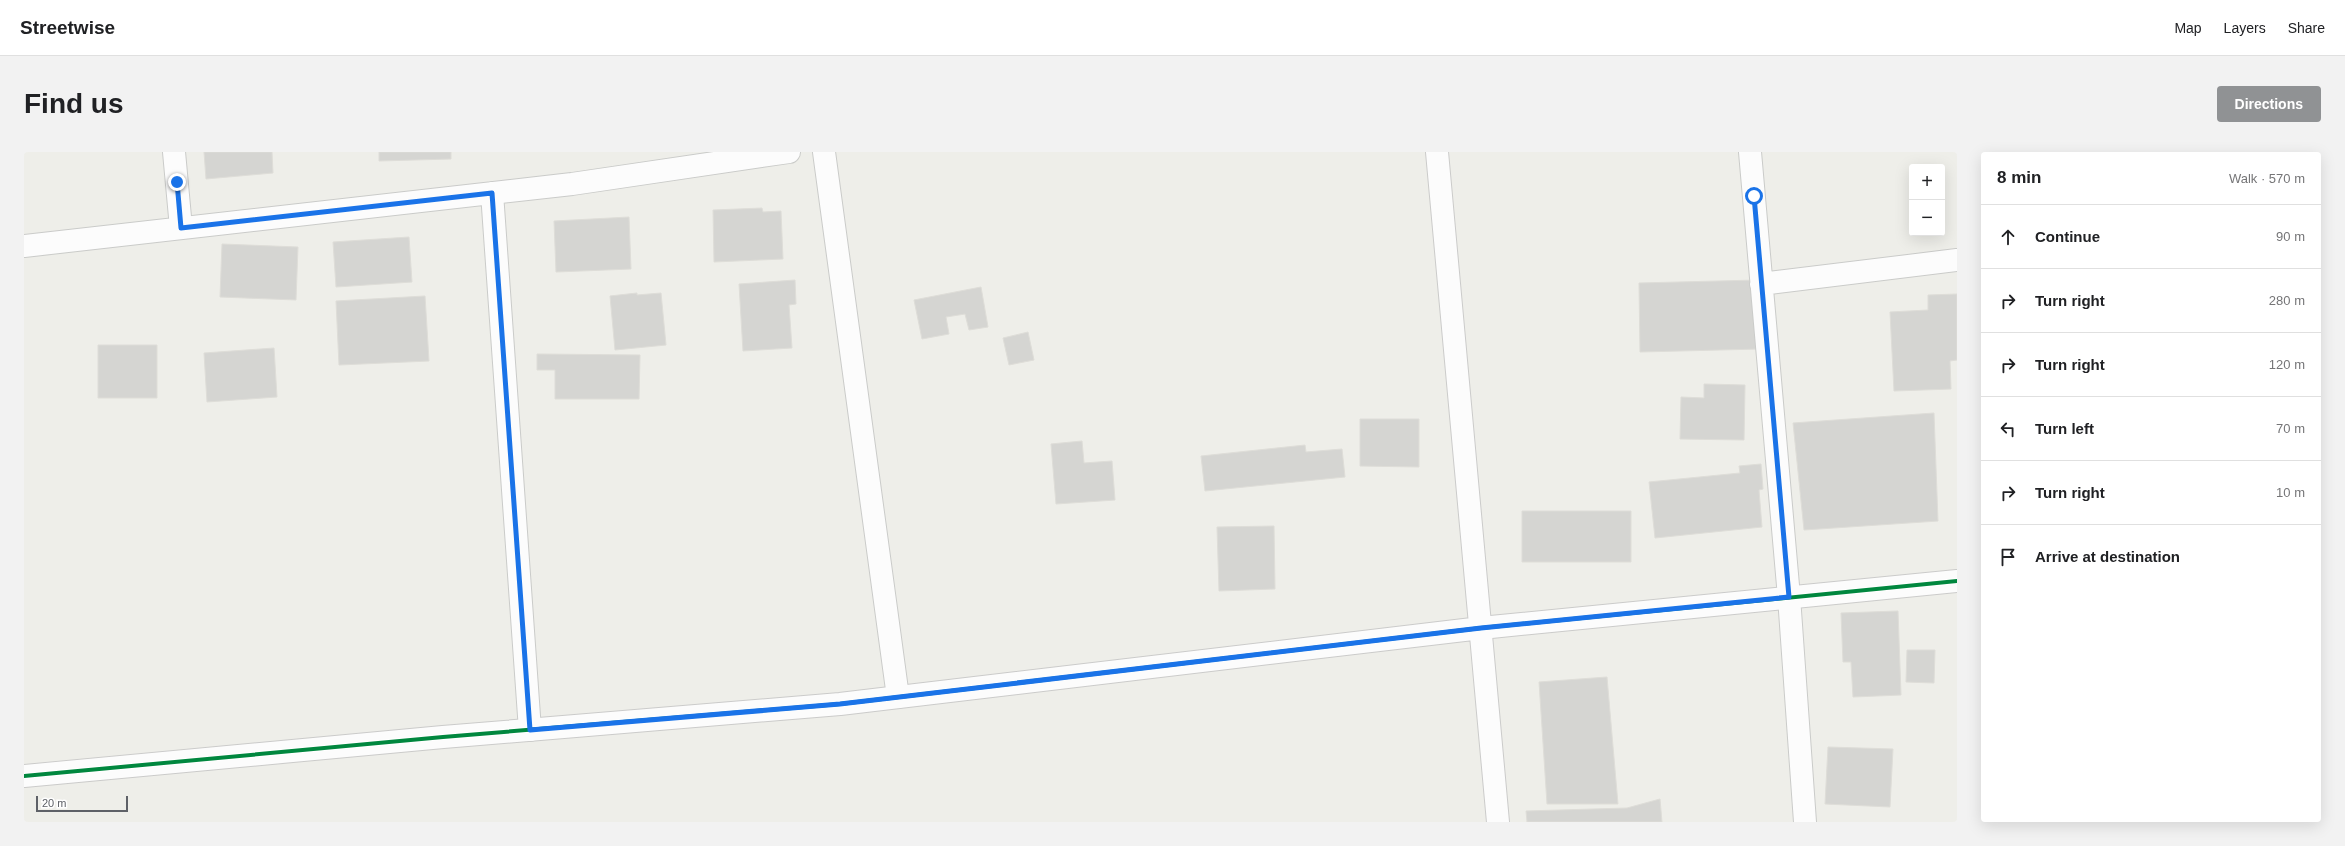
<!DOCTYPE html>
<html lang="en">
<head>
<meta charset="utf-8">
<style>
  :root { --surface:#fff; --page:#f2f2f2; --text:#202124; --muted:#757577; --line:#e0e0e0; --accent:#909294 }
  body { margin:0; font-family:Arial,sans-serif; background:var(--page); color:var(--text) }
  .controls { position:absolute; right:12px; top:12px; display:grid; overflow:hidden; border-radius:4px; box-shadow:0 4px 16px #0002 }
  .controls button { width:36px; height:36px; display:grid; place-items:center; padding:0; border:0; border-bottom:1px solid var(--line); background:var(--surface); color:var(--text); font:20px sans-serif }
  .scale { position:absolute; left:12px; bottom:10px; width:92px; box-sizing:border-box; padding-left:4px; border:2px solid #5e6167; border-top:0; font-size:11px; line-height:14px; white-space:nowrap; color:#5e6167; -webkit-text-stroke:3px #fff; paint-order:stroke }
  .stop { position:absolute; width:12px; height:12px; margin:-9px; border:3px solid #1a73e8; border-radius:50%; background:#fff }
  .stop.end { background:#1a73e8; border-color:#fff; box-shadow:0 1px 4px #0008 }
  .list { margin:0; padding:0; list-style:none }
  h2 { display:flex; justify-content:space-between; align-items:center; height:52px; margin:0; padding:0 16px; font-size:17px }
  h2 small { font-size:13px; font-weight:400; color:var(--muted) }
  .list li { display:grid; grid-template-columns:26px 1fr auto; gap:12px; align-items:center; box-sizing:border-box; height:64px; padding:0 16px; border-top:1px solid var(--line) }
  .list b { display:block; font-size:15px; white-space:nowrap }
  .list em { font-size:13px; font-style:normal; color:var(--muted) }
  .icon { flex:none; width:22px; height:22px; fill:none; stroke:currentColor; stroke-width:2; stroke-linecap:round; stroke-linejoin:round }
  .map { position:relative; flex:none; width:1933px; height:670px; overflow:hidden; border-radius:4px }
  header { display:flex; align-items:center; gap:24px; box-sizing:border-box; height:56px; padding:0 20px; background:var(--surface); border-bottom:1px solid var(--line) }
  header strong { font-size:19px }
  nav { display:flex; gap:22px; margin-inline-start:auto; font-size:14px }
  .intro { display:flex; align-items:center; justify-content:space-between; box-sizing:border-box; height:96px; padding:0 24px }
  h1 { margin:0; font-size:28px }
  .button { padding:10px 18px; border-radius:4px; background:var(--accent); color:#fff; font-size:14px; font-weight:700 }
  main { display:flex; gap:24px; padding:0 24px }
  aside { flex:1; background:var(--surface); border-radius:4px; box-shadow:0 4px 16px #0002 }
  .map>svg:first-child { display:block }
  .building { fill:#d5d5d2; stroke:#deddd8 }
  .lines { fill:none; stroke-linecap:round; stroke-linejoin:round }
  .street-casing { stroke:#cacbc9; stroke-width:24 }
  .secondary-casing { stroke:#cbcbca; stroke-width:24 }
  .street { stroke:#fcfcfc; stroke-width:22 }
  .secondary { stroke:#fcfcfc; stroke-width:22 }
  .cycleway-casing { stroke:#fff; stroke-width:6 }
  .cycleway { stroke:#00873e; stroke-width:4 }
  .route { stroke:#1a73e8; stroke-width:5 }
</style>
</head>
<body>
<header>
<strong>Streetwise</strong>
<nav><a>Map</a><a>Layers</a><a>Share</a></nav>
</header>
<div class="intro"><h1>Find us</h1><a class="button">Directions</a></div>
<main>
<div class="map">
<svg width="1933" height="670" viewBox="0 0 1933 670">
  <rect width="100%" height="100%" fill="#eeeee9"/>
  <!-- building -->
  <path class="building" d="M 180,0 L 248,0 L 249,21 L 182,27 Z
    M 355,0 L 427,0 L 427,7 L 355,9 Z
    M 738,56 L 739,60 L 757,59 L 759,107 L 690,110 L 689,58 Z
    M 605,65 L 607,117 L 532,120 L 530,69 Z
    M 385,85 L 388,130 L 312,135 L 309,90 Z
    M 198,92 L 274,95 L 272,148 L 196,145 Z
    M 771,128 L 772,152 L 765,153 L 768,196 L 719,199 L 715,132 Z
    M 1734,128 L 1735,197 L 1616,200 L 1615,131 Z
    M 957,135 L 964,175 L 945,178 L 941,162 L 922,165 L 925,182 L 898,187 L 890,148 Z
    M 613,141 L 613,143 L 637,141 L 642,193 L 591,198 L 586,144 Z
    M 1933,142 L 1933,208 L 1926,209 L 1927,237 L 1870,239 L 1866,160 L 1904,158 L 1904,143 Z
    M 401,144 L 405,209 L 315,213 L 312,149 Z
    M 1004,180 L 1010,208 L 985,213 L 979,186 Z
    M 74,193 L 133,193 L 133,246 L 74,246 Z
    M 250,196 L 253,245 L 183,250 L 180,201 Z
    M 513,202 L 616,203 L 615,247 L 531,247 L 531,218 L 513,218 Z
    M 1680,232 L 1721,233 L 1720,288 L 1656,287 L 1657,245 L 1680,246 Z
    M 1910,261 L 1914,369 L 1780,378 L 1769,271 Z
    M 1336,267 L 1395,267 L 1395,315 L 1336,314 Z
    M 1058,289 L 1060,311 L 1088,309 L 1091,348 L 1032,352 L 1027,292 Z
    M 1281,293 L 1282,300 L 1318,297 L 1321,325 L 1181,339 L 1177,304 Z
    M 1737,312 L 1739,337 L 1735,338 L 1738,375 L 1631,386 L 1625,330 L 1716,321 L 1715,314 Z
    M 1498,359 L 1607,359 L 1607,410 L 1498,410 Z
    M 1250,374 L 1251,437 L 1195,439 L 1193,375 Z
    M 1874,459 L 1877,543 L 1829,545 L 1827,510 L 1819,510 L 1817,461 Z
    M 1883,498 L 1911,498 L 1910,531 L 1882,530 Z
    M 1583,525 L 1594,652 L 1523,652 L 1515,530 Z
    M 1804,595 L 1869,597 L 1866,655 L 1801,652 Z
    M 1636,647 L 1638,670 L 1503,670 L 1502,659 L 1603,656 Z"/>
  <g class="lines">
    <!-- street casing -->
    <g class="street-casing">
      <path id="street" d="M 150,0 L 157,76
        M 800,0 L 874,545
        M 1726,0 L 1765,445 L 1781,670
        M 468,41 L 506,578
        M 0,94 L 548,32 L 765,0
        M 1737,132 L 1933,108"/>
    </g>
    <!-- secondary casing -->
    <g class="secondary-casing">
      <path id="secondary" d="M 1413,0 L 1474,670
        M 0,624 L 419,585 L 816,552 L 1457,476 L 1933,429"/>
    </g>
    <!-- street -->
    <use href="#street" class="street"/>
    <!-- secondary -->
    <use href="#secondary" class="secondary"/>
    <!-- cycleway casing -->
    <g class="cycleway-casing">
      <path id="cycleway" d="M 0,624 L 419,585 L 816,552 L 1457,476 L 1933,429"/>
    </g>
    <!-- cycleway -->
    <use href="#cycleway" class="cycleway"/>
  </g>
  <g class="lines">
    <!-- route -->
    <path class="route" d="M 153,30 L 157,76 L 468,41 L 506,578 L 816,552 L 1457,476 L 1765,445 L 1730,44"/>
  </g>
</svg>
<div class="controls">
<button>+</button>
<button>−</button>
</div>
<div class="scale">20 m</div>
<div class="stop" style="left:1730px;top:44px"></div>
<div class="stop end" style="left:153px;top:30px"></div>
</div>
<aside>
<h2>8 min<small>Walk · 570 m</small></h2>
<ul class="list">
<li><svg class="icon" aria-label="ahead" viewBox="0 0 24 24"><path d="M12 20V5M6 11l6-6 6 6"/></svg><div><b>Continue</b></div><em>90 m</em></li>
<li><svg class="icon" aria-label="right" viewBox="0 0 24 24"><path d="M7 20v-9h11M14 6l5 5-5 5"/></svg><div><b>Turn right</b></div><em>280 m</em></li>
<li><svg class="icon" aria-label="right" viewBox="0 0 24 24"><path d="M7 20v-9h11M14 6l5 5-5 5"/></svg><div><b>Turn right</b></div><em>120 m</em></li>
<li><svg class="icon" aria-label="left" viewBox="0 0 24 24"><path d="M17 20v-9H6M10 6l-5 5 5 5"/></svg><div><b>Turn left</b></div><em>70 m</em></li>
<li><svg class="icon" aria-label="right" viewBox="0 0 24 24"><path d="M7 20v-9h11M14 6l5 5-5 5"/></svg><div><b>Turn right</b></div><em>10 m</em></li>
<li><svg class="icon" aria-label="arrive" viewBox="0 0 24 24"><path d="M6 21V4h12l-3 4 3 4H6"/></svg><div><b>Arrive at destination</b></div></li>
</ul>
</aside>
</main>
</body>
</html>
